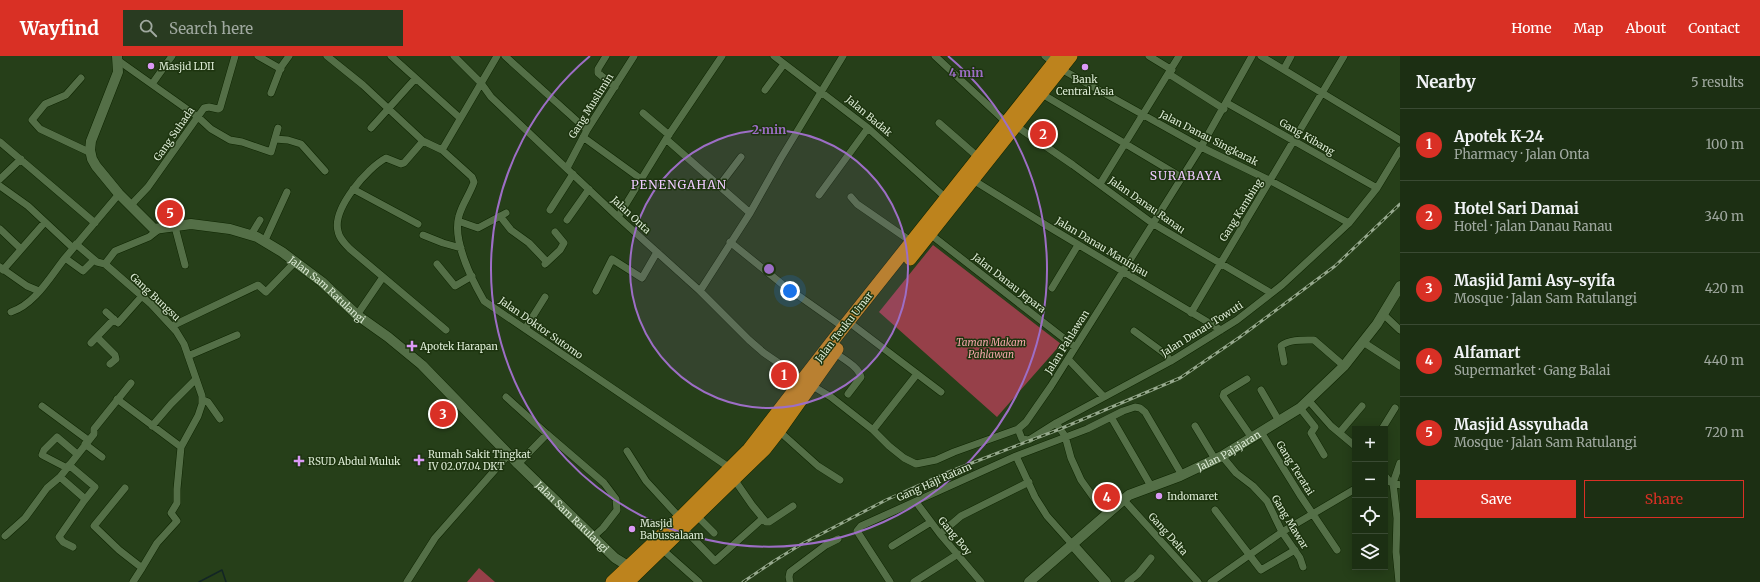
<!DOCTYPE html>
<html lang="en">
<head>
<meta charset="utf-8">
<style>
  :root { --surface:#1c2f13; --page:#293b21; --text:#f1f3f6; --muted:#a0a9a0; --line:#3a4a33; --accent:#d93025 }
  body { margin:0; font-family:Merriweather,serif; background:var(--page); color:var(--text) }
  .controls { position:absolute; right:12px; bottom:12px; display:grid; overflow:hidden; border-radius:0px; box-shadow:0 2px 10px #0003 }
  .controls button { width:36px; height:36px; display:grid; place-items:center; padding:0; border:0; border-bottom:1px solid var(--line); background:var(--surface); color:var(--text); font:20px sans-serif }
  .you { position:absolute; left:790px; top:235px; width:14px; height:14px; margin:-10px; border:3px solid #fff; border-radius:50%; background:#1a73e8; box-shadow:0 0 0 6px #1a73e833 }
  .badge { display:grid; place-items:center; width:26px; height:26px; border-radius:50%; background:var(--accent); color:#fff; font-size:13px; font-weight:700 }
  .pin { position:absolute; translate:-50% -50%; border:2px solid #fff; box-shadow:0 1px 4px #0006 }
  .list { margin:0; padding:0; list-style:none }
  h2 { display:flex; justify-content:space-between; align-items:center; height:52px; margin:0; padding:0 16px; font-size:17px }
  h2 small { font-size:13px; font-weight:400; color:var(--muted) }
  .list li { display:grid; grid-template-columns:26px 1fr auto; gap:12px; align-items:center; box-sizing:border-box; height:72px; padding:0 16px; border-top:1px solid var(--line) }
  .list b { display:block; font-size:15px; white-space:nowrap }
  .list p { margin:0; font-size:13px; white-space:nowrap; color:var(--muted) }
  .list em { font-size:13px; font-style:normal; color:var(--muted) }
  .actions { display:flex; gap:8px; padding:12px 16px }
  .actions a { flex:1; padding:9px 0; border:1px solid var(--accent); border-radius:0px; text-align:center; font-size:14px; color:var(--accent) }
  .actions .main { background:var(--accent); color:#fff }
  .icon { flex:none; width:22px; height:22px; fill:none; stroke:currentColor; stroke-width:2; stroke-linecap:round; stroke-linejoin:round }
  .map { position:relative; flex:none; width:1400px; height:526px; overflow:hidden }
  header { display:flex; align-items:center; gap:24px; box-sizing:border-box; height:56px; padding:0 20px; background:var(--accent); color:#fff }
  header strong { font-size:19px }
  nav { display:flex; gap:22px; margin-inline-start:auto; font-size:14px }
  .search { width:280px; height:36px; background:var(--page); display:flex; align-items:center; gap:10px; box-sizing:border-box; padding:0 14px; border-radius:0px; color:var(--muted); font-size:15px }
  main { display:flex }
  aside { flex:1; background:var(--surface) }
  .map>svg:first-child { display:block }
  .green { fill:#964049 }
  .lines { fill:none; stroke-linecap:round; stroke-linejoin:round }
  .stream { stroke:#122525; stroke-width:1.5 }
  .street-casing { stroke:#0e2501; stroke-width:8 }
  .secondary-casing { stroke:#0e2501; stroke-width:11 }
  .highway-casing { stroke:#0e2501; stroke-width:14 }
  .street { stroke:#546f47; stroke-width:7 }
  .secondary { stroke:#546f47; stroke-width:10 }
  .highway { stroke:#bd831d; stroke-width:13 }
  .rail-casing { stroke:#96a98d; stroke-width:3 }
  .rail { stroke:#1d340f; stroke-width:1.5; stroke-dasharray:4.5; stroke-linecap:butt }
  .ring { fill:none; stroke:#9d6ec6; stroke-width:2 }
  .poi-dot { fill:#db99f6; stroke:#1d340f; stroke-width:1.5 }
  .labels { text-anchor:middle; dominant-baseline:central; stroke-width:3; stroke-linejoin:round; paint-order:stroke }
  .poi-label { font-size:10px; fill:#dbead4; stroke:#1d340f; text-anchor:start }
  .street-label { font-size:10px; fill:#dbead4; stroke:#1d340f }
  .park-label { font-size:10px; font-style:italic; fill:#f5a6ab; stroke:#1d340f }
  .quarter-label { font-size:12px; letter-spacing:1px; fill:#efcbff; stroke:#1d340f }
  .centre { fill:#9d6ec6; stroke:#1d340f; stroke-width:2 }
  .ring-label { font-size:12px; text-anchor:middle; font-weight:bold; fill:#9d6ec6; stroke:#1d340f; stroke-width:3; stroke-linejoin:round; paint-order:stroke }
</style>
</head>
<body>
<header>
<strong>Wayfind</strong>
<div class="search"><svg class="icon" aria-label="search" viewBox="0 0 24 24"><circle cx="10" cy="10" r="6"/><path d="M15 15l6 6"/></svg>Search here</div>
<nav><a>Home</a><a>Map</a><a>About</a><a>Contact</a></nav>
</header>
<main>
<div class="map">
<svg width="1400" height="526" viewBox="0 0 1400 526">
  <rect width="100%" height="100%" fill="#263f19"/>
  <!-- green -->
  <path class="green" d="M 933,189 L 1061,288 L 997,361 L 879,256 Z
    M 479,512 L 495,526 L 467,526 Z"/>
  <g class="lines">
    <!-- stream -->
    <path class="stream" d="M 199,526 L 222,514 L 226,526"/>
    <!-- street casing -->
    <g class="street-casing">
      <path id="street" d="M 258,0 L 281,13
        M 327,0 L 363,29 L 423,85 L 442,94 L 472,121 L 474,126 C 470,138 462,148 459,160 C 452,184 472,224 484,245 L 730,412
        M 391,0 L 460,62
        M 454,0 L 481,27 L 491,41 L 618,161 L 700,235 L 749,284 L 764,297 L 802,323
        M 505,0 L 587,74
        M 606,0 L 598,13 L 598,17 L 615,31
        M 774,0 L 868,72 L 946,142
        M 935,0 L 1007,67
        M 1045,0 L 1054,7
        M 1149,0 L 1172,14
        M 1261,0 L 1400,84
        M 119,5 L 198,61 L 211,73 L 230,84 L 242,86 L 271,96 L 278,72
        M 1061,13 L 1201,91 L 1271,125 L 1349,167
        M 1284,13 L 1291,0
        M 1169,18 L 1224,53
        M 81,22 L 66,39 L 45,48 L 32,64 L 40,73 L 91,97
        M 152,28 L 172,0
        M 765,34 L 784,8
        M 271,37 L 281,11 L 289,0
        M 1042,38 L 1181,121
        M 1227,47 L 1377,132
        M 643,57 L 669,79
        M 939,67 L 978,101
        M 1016,70 L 1073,109 L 1152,167 L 1271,237
        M 371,72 L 415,23
        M 583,81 L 641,123
        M 275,83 L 288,84 L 301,88 L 325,115
        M 666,83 L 750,157
        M 423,85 L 404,107 L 401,108 L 386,102 C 367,112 332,153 338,175 C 339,182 345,188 350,193 L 446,274
        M 0,86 L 95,167
        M 442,94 L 497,0
        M 567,112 L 587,74 L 634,0
        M 0,123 L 21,103
        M 973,124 L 1049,171 L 1221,274
        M 1100,128 L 1179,0
        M 0,130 L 28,150 L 73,192
        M 719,130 L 741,101
        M 353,133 L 418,168
        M 819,139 L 868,72
        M 851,141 L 857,148 L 912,186
        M 130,150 L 148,131 L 204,52 L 209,51 L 218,53 L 220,52 L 235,0
        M 550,154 L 573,118
        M 500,160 L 511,174 L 529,187 L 547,206
        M 618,161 L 666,83 L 722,0
        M 567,164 L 589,133
        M 458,165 L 478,172 L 506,157
        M 175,171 L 185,209
        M 0,173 L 21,193
        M 930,178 L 1075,291
        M 251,179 L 260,164
        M 423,179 L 443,187 L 461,192
        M 265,184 L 287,136
        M 730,186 L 782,228 L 843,271
        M 76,188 L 97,206 L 105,208
        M 65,202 L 119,138
        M 437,208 L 455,230 L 472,220
        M 545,208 L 560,194 L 564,187 L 555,176
        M 0,211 L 27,230 L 39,235
        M 3,214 L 45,166
        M 1052,232 L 1078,189
        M 596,235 L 612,203 L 642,222 L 657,196
        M 700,235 L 750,157 L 781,102 L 843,0
        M 11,256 C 35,248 50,221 65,202 L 83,215 L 94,204
        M 106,256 L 118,267 L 142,240
        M 1191,257 L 1344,0
        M 1383,258 L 1400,274
        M 357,259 L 383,221
        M 172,270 L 258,229 L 266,236 L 295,206
        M 854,270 L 941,336
        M 525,273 L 545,241
        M 1134,275 L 1164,297 L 1171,305
        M 97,281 L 115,299 L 116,303 L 110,308
        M 1363,286 L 1400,310
        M 91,287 L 114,263
        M 834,296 C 843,303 858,310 861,321 L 848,338
        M 188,300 L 237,279
        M 1068,303 L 1104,341
        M 1284,306 L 1281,290 C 1289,283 1304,284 1314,284 L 1344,310
        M 1247,323 L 1224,337 L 1223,340 L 1252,382
        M 811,329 L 831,341 L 873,374 L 889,390 L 904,402 L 916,408 L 936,404 L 954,396 L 1018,373 L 1026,366 L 1051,330 L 1201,91 L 1252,0
        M 1261,334 L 1279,365
        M 506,341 L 547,378
        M 117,343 L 181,391
        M 203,344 L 208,346 L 220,363
        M 1309,345 L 1331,370 L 1355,390
        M 42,350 L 88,384
        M 1300,352 L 1315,371 L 1311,377 L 1324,399
        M 1111,361 L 1151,430
        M 1056,367 L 1065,380 L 1071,402 L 1081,424 L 1096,445 L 1107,456
        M 152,370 L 171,348 L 196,323
        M 1195,370 L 1215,403
        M 1018,373 L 1022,383 L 1029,384 L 1056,367 L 1171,305 L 1237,264 L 1282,229 L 1349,167 L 1377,132 L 1400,94
        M 1382,373 L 1395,352
        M 873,374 L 917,318
        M 779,375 L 818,410 L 840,424
        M 1261,376 L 1300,439 L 1337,494
        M 1340,376 L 1362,350
        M 85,388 L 102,401
        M 627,395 L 646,425 L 680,462
        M 1016,400 L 1035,441 L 1047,460 L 1072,488
        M 1222,400 L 1236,417 L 1253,430 L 1267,445 L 1282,476 L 1300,502 L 1303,511
        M 518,408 L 547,378 L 604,427 L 616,443 L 617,454 L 603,472 L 593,481
        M 69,409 L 95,431 L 84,445
        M 67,412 L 42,399 L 44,394 L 57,381 L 77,398
        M 1385,420 L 1390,426 L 1400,429
        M 60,421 L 84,442 L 84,445 L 59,481 L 63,486 L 73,491
        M 734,423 L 752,449 L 766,466 L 769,466 L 793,450
        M 125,432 L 94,470 L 119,494 L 142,512 L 133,526
        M 1123,443 L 1198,526
        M 916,446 L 940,478 L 981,526
        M 1215,454 L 1261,514 L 1295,494
        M 697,460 L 714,477
        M 684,473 L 715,505 L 762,463
        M 940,478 L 961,460 L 1029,426
        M 5,480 L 25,462 L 47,432 L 60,421 L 94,378 L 94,373 L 131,327
        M 892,490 L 931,466
        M 663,494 L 699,526
        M 142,512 L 157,487 L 177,465 L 171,457 L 177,447 L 177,433 L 181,391 L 198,360 L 202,348 L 202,340 L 184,288 L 176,275 L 151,248 L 105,208 L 115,195 L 149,181 L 158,174
        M 407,526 L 435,482 L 509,398
        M 790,526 L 789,521 L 790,516 L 826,489 L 838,483
        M 890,526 L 857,475 L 861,470 L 1016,400 L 1087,373 L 1123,355 L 1135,351 L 1140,352 L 1145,356 L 1182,419
        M 914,526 L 958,498
        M 1128,526 L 1138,518 L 1151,502
        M 1211,526 L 1282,476 L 1355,433
        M 1399,526 L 1396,496 L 1397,462 L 1393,427 L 1400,407"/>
    </g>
    <!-- secondary casing -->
    <g class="secondary-casing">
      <g id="secondary">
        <path id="s1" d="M 117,0 L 118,16 L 91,85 L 90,94 L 92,103 L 96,110 L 119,138 L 154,173 L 191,168 L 230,173 L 257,181 L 282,196 L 322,226 L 357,259 L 388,281 L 422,309 L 518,408 L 615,502 L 628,510"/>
        <path d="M 1072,488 L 1106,526"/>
        <path id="s2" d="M 1029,526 L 1129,439 L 1180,420 L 1222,400 L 1300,352 L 1344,310 L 1377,268 L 1400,230"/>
      </g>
    </g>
    <!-- highway casing -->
    <g class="highway-casing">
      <path id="highway" d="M 910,203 L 1071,0
        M 612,526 L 680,462 L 749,393 L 831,287 L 1059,0
        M 628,526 L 765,393 L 779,375 L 837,293"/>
    </g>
    <!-- street -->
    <use href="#street" class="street"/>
    <!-- secondary -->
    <use href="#secondary" class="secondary"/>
    <!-- highway -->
    <use href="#highway" class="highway"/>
    <!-- rail casing -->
    <g class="rail-casing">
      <path id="rail" d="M 743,526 L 774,505 L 800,489 L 886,444 L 946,417 L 1060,373 L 1180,322 L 1240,281 L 1335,210 L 1400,148"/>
    </g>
    <!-- rail -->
    <use href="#rail" class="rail"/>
  </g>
  <!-- distance rings -->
  <circle cx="769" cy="213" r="139" fill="#9d6ec6" fill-opacity=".12"/>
  <g class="ring">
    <circle cx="769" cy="213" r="139"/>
    <path d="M948 0A278 278 0 1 1 590 0"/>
  </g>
  <!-- markers -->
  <g class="poi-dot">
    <circle cx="151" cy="10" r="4"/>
    <circle cx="1085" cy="11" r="4"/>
    <path d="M410 284h4v4h4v4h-4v4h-4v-4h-4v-4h4z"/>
    <path d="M417 398h4v4h4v4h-4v4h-4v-4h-4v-4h4z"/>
    <path d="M297 399h4v4h4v4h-4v4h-4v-4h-4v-4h4z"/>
    <circle cx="1159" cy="440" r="4"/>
    <circle cx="632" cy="473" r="4"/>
  </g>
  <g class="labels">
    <!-- poi labels -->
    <g class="poi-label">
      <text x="159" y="10">Masjid LDII</text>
      <text x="1085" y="23" text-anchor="middle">Bank<tspan x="1085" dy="12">Central Asia</tspan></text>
      <text x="420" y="290">Apotek Harapan</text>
      <text x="428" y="398">Rumah Sakit Tingkat<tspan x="428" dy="12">IV 02.07.04 DKT</tspan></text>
      <text x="308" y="405">RSUD Abdul Muluk</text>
      <text x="1167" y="440">Indomaret</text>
      <text x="640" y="467">Masjid<tspan x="640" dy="12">Babussalaam</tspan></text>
    </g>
    <!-- street labels -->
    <g class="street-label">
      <text transform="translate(591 50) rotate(-58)">Gang Muslimin</text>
      <text transform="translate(869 60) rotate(40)">Jalan Badak</text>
      <text transform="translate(174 78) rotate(-55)">Gang Suhada</text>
      <text transform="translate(1307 81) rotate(30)">Gang Kibang</text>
      <text transform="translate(1209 82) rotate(27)">Jalan Danau Singkarak</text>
      <text transform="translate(1147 149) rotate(35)">Jalan Danau Ranau</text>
      <text transform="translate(1241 154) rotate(-58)">Gang Kambing</text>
      <text transform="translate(631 159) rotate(43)">Jalan Onta</text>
      <text transform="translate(1102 191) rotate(31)">Jalan Danau Maninjau</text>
      <text transform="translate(1009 227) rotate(38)">Jalan Danau Jepara</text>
      <text stroke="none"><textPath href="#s1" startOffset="395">Jalan Sam Ratulangi</textPath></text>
      <text transform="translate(155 241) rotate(43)">Gang Bungsu</text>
      <text transform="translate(844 271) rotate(-52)">Jalan Teuku Umar</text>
      <text transform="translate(541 272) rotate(35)">Jalan Doktor Sutomo</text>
      <text transform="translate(1202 273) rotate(-32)">Jalan Danau Towuti</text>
      <text transform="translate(1067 286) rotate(-58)">Jalan Pahlawan</text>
      <text stroke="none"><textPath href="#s2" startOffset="242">Jalan Pajajaran</textPath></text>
      <text transform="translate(1295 412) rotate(58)">Gang Teratai</text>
      <text transform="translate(934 426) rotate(-24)">Gang Haji Ratam</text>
      <text stroke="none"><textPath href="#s1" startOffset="730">Jalan Sam Ratulangi</textPath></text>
      <text transform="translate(1290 466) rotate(59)">Gang Mawar</text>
      <text transform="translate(1168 478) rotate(48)">Gang Delta</text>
      <text transform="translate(955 480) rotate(50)">Gang Boy</text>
    </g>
    <!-- park labels -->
    <g class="park-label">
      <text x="991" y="286">Taman Makam<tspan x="991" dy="12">Pahlawan</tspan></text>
    </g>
    <!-- quarter labels -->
    <g class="quarter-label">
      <text x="1186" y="119">SURABAYA</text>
      <text x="679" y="128">PENENGAHAN</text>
    </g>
  </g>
  <circle cx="769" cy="213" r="6" class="centre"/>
  <g class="ring-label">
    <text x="966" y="21">4 min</text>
    <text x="769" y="78">2 min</text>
  </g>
</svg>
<div class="controls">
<button>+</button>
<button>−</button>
<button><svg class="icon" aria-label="locate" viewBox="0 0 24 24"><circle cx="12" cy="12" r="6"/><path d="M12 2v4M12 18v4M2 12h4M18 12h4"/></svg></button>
<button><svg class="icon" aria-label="layers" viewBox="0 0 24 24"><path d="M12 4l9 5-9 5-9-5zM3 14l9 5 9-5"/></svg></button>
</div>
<div class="you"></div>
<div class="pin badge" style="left:784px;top:319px">1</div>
<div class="pin badge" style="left:1043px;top:78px">2</div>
<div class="pin badge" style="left:443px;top:358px">3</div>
<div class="pin badge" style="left:1107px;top:441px">4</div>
<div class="pin badge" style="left:170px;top:157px">5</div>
</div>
<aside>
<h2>Nearby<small>5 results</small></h2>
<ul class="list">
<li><span class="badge">1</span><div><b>Apotek K-24</b><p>Pharmacy · Jalan Onta</p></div><em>100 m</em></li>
<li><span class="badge">2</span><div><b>Hotel Sari Damai</b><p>Hotel · Jalan Danau Ranau</p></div><em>340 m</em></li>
<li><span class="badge">3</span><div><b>Masjid Jami Asy-syifa</b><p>Mosque · Jalan Sam Ratulangi</p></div><em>420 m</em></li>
<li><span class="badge">4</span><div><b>Alfamart</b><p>Supermarket · Gang Balai</p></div><em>440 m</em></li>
<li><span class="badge">5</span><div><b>Masjid Assyuhada</b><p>Mosque · Jalan Sam Ratulangi</p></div><em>720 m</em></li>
</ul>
<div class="actions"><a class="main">Save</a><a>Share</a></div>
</aside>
</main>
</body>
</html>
